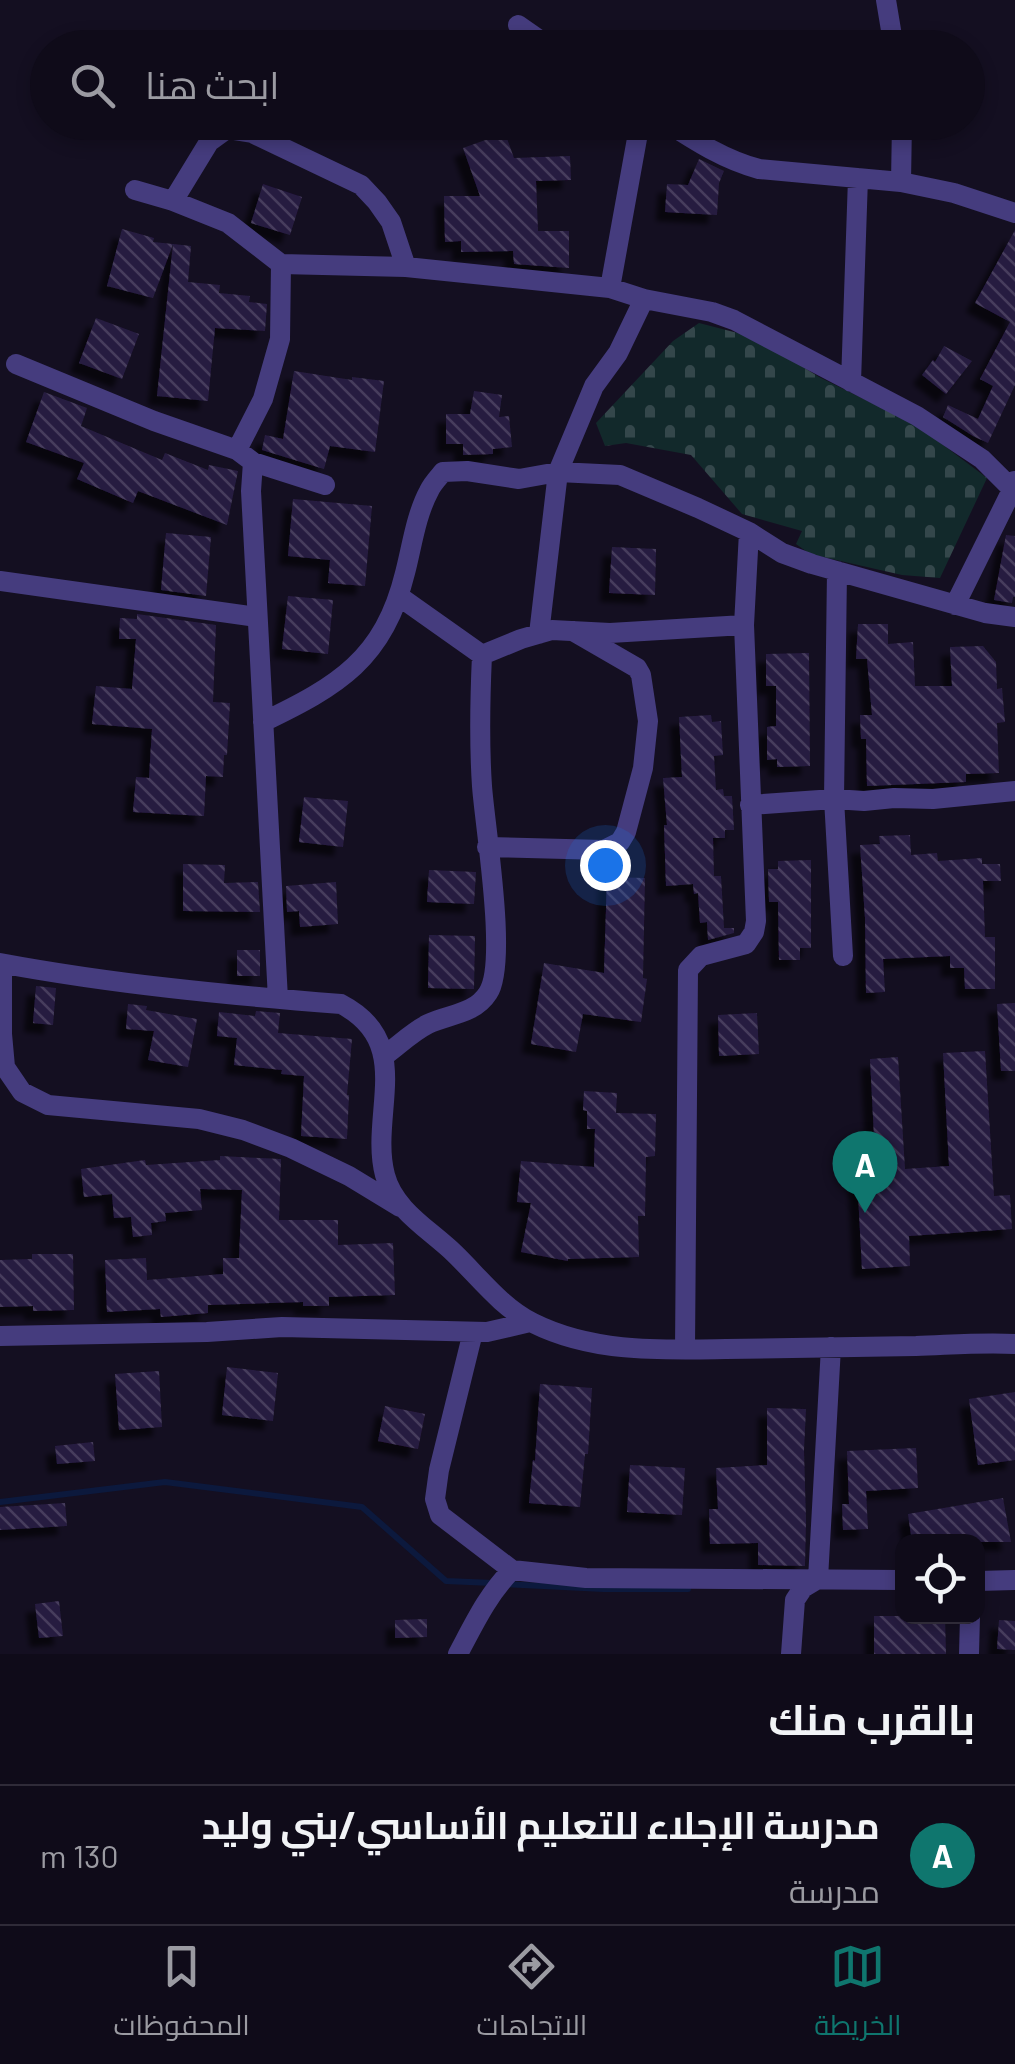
<!DOCTYPE html>
<html lang="ar">
<head>
<meta charset="utf-8">
<style>
  :root { --surface:#0f0b19; --page:#1d1926; --text:#f1f3f6; --muted:#9b9ba2; --line:#2f2b38; --accent:#0f766e }
  body { margin:0; font-family:Barlow,Cairo,sans-serif; background:var(--page); color:var(--text); direction:rtl }
  .controls { position:absolute; right:30px; bottom:30px; display:grid; overflow:hidden; border-radius:20px; box-shadow:0 5px 15px #0003 }
  .controls button { width:90px; height:90px; display:grid; place-items:center; padding:0; border:0; border-bottom:2px solid var(--line); background:var(--surface); color:var(--text); font:50px sans-serif }
  .you { position:absolute; left:605px; top:865px; width:35px; height:35px; margin:-25px; border:8px solid #fff; border-radius:50%; background:#1a73e8; box-shadow:0 0 0 15px #1a73e833 }
  .badge { display:grid; place-items:center; width:65px; height:65px; border-radius:50%; background:var(--accent); color:#fff; font-size:32px; font-weight:700 }
  .pin { position:absolute; translate:-50% -82px; filter:drop-shadow(0 2px 5px #0008) }
  .pin::after { content:''; position:absolute; top:52px; width:35px; height:30px; background:inherit; clip-path:polygon(0 0,100% 0,50% 100%) }
  .list { margin:0; padding:0; list-style:none }
  h2 { display:flex; justify-content:space-between; align-items:center; height:130px; margin:0; padding:0 40px; font-size:42px }
  h2 small { font-size:32px; font-weight:400; color:var(--muted) }
  .list li { display:grid; grid-template-columns:65px 1fr auto; gap:30px; align-items:center; box-sizing:border-box; height:140px; padding:0 40px; border-top:2px solid var(--line) }
  .list b { display:block; font-size:38px; white-space:nowrap }
  .list p { margin:0; font-size:32px; white-space:nowrap; color:var(--muted) }
  .list em { font-size:32px; font-style:normal; color:var(--muted) }
  .icon { flex:none; width:55px; height:55px; fill:none; stroke:currentColor; stroke-width:2; stroke-linecap:round; stroke-linejoin:round }
  .map { position:relative; flex:none; width:1015px; height:1654px; overflow:hidden; direction:ltr }
  .search { position:absolute; background:var(--surface); box-shadow:0 5px 15px #0003; left:30px; right:30px; top:30px; height:110px; display:flex; align-items:center; gap:25px; box-sizing:border-box; padding:0 35px; border-radius:55px; color:var(--muted); font-size:38px }
  .sheet { height:270px; background:var(--surface) }
  nav { display:flex; justify-content:space-around; align-items:center; box-sizing:border-box; height:140px; border-top:2px solid var(--line); background:var(--surface); font-size:28px; color:var(--muted) }
  nav a { display:grid; justify-items:center; gap:5px }
  nav .on { color:var(--accent) }
  .map>svg:first-child { display:block }
  .cemetery { fill:url(#cemetery-stones) }
  .lines { fill:none; stroke-linecap:round; stroke-linejoin:round }
  .stream { stroke:#0c193d; stroke-width:6 }
  .building { fill:url(#building-back-hatch); filter:url(#shadow) }
  .street { stroke:#453c7e; stroke-width:20 }
</style>
</head>
<body>
<div class="map">
<svg width="1015" height="1654" viewBox="0 0 1015 1654">
  <defs>
    <pattern id="cemetery-stones" width="16" height="16" patternUnits="userSpaceOnUse" patternTransform="scale(2.5)"><rect width="16" height="16" fill="#12292b"/><path d="M2 7V4a2 2 0 0 1 4 0v3zM10 15v-3a2 2 0 0 1 4 0v3z" fill="#34474b"/></pattern>
    <pattern id="building-back-hatch" width="6" height="6" patternUnits="userSpaceOnUse" patternTransform="scale(2.5)"><rect width="6" height="6" fill="#271c41"/><path d="M-1 5l2 2M0 0l6 6M5-1l2 2" fill="none" stroke="#463c5d"/></pattern>
    <filter id="shadow"><feDropShadow dx="-9" dy="9" stdDeviation="2.5" flood-color="#0009"/></filter>
  </defs>
  <rect width="100%" height="100%" fill="#140f21"/>
  <!-- cemetery -->
  <path class="cemetery" d="M 699,323 L 757,338 L 819,377 L 918,426 L 987,478 L 940,578 L 902,575 L 810,554 L 796,544 L 802,531 L 742,514 L 691,455 L 626,443 L 605,446 L 596,423 L 673,341 Z"/>
  <g class="lines">
    <!-- stream -->
    <path class="stream" d="M 0,1502 L 165,1482 L 362,1507 L 446,1581 L 493,1583
      M 505,1584 L 604,1589 L 688,1589"/>
  </g>
  <!-- building -->
  <path class="building" d="M 505,133 L 514,158 L 570,156 L 571,180 L 536,181 L 538,231 L 569,231 L 569,268 L 514,264 L 513,251 L 461,252 L 461,241 L 445,242 L 444,196 L 480,196 L 463,148 Z
    M 699,159 L 724,171 L 719,183 L 717,215 L 665,212 L 667,184 L 688,185 Z
    M 263,184 L 302,197 L 290,235 L 251,223 Z
    M 122,229 L 154,238 L 153,242 L 173,244 L 153,298 L 107,286 Z
    M 1015,230 L 1015,385 L 988,443 L 973,436 L 943,417 L 948,405 L 978,419 L 993,386 L 980,379 L 1010,322 L 975,303 Z
    M 173,244 L 191,246 L 188,282 L 220,285 L 219,293 L 250,296 L 249,302 L 267,304 L 265,331 L 215,328 L 208,401 L 157,396 Z
    M 96,318 L 139,334 L 122,379 L 79,363 Z
    M 944,346 L 972,361 L 946,394 L 922,375 L 933,360 L 935,362 Z
    M 294,371 L 352,380 L 352,377 L 384,381 L 375,452 L 330,446 L 324,469 L 262,450 L 265,435 L 283,439 Z
    M 474,391 L 502,395 L 499,417 L 509,416 L 512,447 L 493,449 L 493,454 L 463,455 L 463,444 L 446,444 L 446,414 L 470,414 Z
    M 44,392 L 87,408 L 81,426 L 162,460 L 165,453 L 208,470 L 209,465 L 238,471 L 227,525 L 138,491 L 133,503 L 77,479 L 84,463 L 26,442 Z
    M 293,499 L 372,506 L 365,586 L 328,583 L 330,560 L 288,556 Z
    M 166,533 L 211,537 L 206,596 L 161,590 Z
    M 1006,535 L 1015,536 L 1015,597 L 1013,597 L 1012,603 L 994,600 Z
    M 612,547 L 656,549 L 655,595 L 609,593 Z
    M 288,596 L 333,600 L 328,654 L 282,649 Z
    M 137,614 L 216,625 L 213,702 L 230,703 L 227,755 L 224,755 L 223,777 L 206,776 L 204,816 L 133,812 L 136,777 L 149,778 L 152,729 L 92,724 L 96,686 L 132,689 L 136,639 L 119,639 L 120,618 L 137,619 Z
    M 858,624 L 888,624 L 888,644 L 913,642 L 915,686 L 952,686 L 950,647 L 983,646 L 996,662 L 997,689 L 1002,688 L 1005,722 L 997,723 L 999,773 L 966,774 L 966,782 L 867,786 L 866,739 L 861,739 L 860,715 L 872,715 L 867,659 L 856,659 Z
    M 809,653 L 810,766 L 777,767 L 777,759 L 767,760 L 767,727 L 776,726 L 776,686 L 766,686 L 766,654 Z
    M 711,715 L 712,722 L 721,721 L 723,755 L 714,756 L 716,790 L 723,789 L 724,796 L 732,796 L 734,830 L 725,830 L 725,838 L 713,838 L 714,876 L 721,876 L 724,928 L 734,928 L 734,933 L 708,940 L 707,922 L 700,923 L 698,893 L 694,894 L 693,884 L 666,886 L 664,825 L 667,825 L 663,778 L 682,777 L 679,717 Z
    M 304,797 L 348,801 L 343,847 L 299,842 Z
    M 910,835 L 911,855 L 937,853 L 938,861 L 982,858 L 982,864 L 1000,864 L 1001,881 L 983,881 L 985,937 L 995,937 L 995,989 L 965,989 L 964,968 L 950,968 L 950,956 L 883,959 L 885,992 L 866,993 L 865,918 L 860,845 L 880,844 L 879,836 Z
    M 811,860 L 811,948 L 800,948 L 800,960 L 779,960 L 778,902 L 769,902 L 768,869 L 778,869 L 778,861 Z
    M 183,864 L 225,865 L 224,883 L 258,882 L 260,912 L 183,911 Z
    M 429,870 L 476,872 L 474,904 L 427,902 Z
    M 607,877 L 645,878 L 643,978 L 647,979 L 641,1022 L 583,1014 L 576,1052 L 531,1044 L 544,963 L 604,973 Z
    M 336,882 L 338,924 L 300,927 L 299,911 L 287,912 L 286,886 Z
    M 429,935 L 475,936 L 474,989 L 428,988 Z
    M 237,950 L 260,950 L 260,976 L 237,976 Z
    M 36,986 L 56,988 L 53,1025 L 33,1023 Z
    M 1015,1003 L 1015,1071 L 1001,1071 L 997,1004 Z
    M 128,1004 L 147,1006 L 146,1010 L 197,1019 L 188,1067 L 148,1060 L 154,1031 L 126,1029 Z
    M 256,1011 L 280,1013 L 278,1033 L 352,1039 L 347,1095 L 349,1095 L 347,1139 L 301,1136 L 304,1076 L 281,1074 L 282,1070 L 234,1065 L 237,1038 L 217,1036 L 219,1012 L 255,1016 Z
    M 757,1013 L 759,1054 L 719,1056 L 718,1015 Z
    M 985,1051 L 994,1196 L 1010,1195 L 1012,1229 L 909,1236 L 910,1266 L 862,1269 L 857,1175 L 876,1174 L 870,1059 L 898,1057 L 905,1169 L 949,1166 L 943,1053 Z
    M 584,1091 L 617,1093 L 616,1113 L 656,1114 L 655,1156 L 646,1157 L 645,1216 L 638,1216 L 639,1257 L 568,1259 L 568,1261 L 521,1252 L 531,1203 L 517,1202 L 521,1161 L 594,1167 L 595,1129 L 587,1129 L 587,1111 L 583,1110 Z
    M 220,1156 L 281,1159 L 279,1220 L 338,1220 L 338,1245 L 393,1243 L 395,1295 L 329,1297 L 329,1306 L 303,1306 L 303,1302 L 208,1305 L 208,1313 L 161,1317 L 160,1309 L 107,1312 L 105,1260 L 146,1258 L 147,1280 L 223,1274 L 223,1258 L 239,1258 L 242,1190 L 200,1189 L 202,1210 L 165,1213 L 166,1221 L 151,1223 L 152,1235 L 133,1237 L 131,1217 L 114,1218 L 112,1194 L 84,1197 L 81,1169 L 145,1160 L 146,1165 L 220,1160 Z
    M 32,1254 L 73,1254 L 74,1310 L 33,1311 L 33,1306 L 0,1307 L 0,1260 L 32,1259 Z
    M 227,1367 L 278,1373 L 273,1421 L 222,1415 Z
    M 159,1371 L 162,1427 L 119,1430 L 115,1374 Z
    M 540,1384 L 592,1388 L 588,1454 L 585,1454 L 580,1507 L 529,1503 L 533,1460 L 535,1461 Z
    M 1015,1392 L 1015,1460 L 978,1465 L 969,1399 Z
    M 385,1406 L 425,1414 L 418,1449 L 378,1441 Z
    M 767,1408 L 806,1409 L 804,1450 L 806,1520 L 805,1566 L 758,1565 L 758,1543 L 710,1544 L 709,1509 L 718,1509 L 716,1468 L 767,1465 Z
    M 93,1442 L 95,1461 L 57,1464 L 55,1446 Z
    M 916,1448 L 918,1488 L 866,1491 L 868,1529 L 843,1530 L 842,1504 L 849,1504 L 847,1451 Z
    M 630,1465 L 685,1468 L 682,1515 L 627,1512 Z
    M 1003,1498 L 1011,1542 L 912,1542 L 908,1514 Z
    M 65,1503 L 67,1526 L 0,1530 L 0,1507 Z
    M 59,1601 L 63,1636 L 39,1638 L 35,1604 Z
    M 874,1616 L 945,1616 L 946,1654 L 874,1654 Z
    M 427,1619 L 427,1637 L 395,1638 L 395,1620 Z
    M 999,1620 L 1015,1621 L 1015,1650 L 997,1649 Z"/>
  <g class="lines">
    <!-- street -->
    <path class="street" d="M 886,0 L 894,48
      M 518,25 L 551,48
      M 666,122 C 695,141 725,160 759,169 L 901,182
      M 902,122 L 901,182 L 954,193 L 1015,213
      M 135,190 L 173,201 L 228,223 L 281,264
      M 173,201 L 209,142 L 227,129 L 252,133 L 361,185 L 377,202 L 391,222 L 406,267
      M 610,288 L 640,122
      M 16,364 L 154,421 L 237,450 L 253,462 L 325,485
      M 851,382 L 858,178
      M 237,450 L 263,399 L 280,339 L 281,264 L 406,267 L 610,288 L 644,299 L 712,312 L 734,320 L 917,416 L 982,459 L 1015,492
      M 253,462 L 251,491 L 278,999
      M 837,571 L 834,799 L 843,956
      M 0,581 L 257,617
      M 955,605 L 1012,490 L 1014,481
      M 539,634 L 558,472 L 594,386 L 618,353 L 644,299
      M 482,655 L 521,639 L 552,630 L 610,633 L 744,625
      M 263,722 C 338,686 384,659 405,573 C 412,546 416,515 429,491 C 432,484 438,478 443,472 L 467,471 L 519,479 L 558,472 L 620,475 L 698,508 L 749,532 L 782,553 L 812,564 L 985,613 L 1015,617
      M 750,805 L 834,799 L 864,801 L 894,798 L 933,799 L 1015,791
      M 487,847 L 604,850 L 620,842 L 626,832 L 643,768 L 648,721 L 641,675 L 637,668 L 573,631
      M 0,963 C 113,984 227,995 341,1004 C 416,1043 369,1114 385,1175 C 394,1210 429,1229 454,1253 C 479,1277 501,1307 533,1323 C 593,1353 661,1350 726,1349 C 790,1348 853,1347 916,1346 C 949,1345 982,1342 1015,1344
      M 2,964 L 2,1034 L 5,1067 L 22,1092 L 48,1105 L 199,1119 L 243,1130 L 291,1148 L 349,1176 L 400,1207
      M 384,1056 C 398,1046 412,1032 428,1024 C 448,1014 474,1015 488,993 C 508,963 485,828 482,786 C 479,742 480,699 482,655 L 400,597
      M 473,1332 L 439,1470 L 435,1499 L 440,1515 L 512,1570 L 586,1578 L 902,1580
      M 0,1336 L 207,1332 L 282,1327 L 487,1332 L 530,1322
      M 685,1349 L 688,970 L 701,956 L 746,944 L 754,932 L 756,921 L 744,625 L 749,532
      M 978,1581 L 1015,1580
      M 458,1654 C 474,1624 488,1594 512,1570
      M 791,1654 L 795,1600 L 803,1588 L 818,1579 L 831,1347
      M 969,1654 L 970,1616"/>
  </g>
</svg>
<div class="controls">
<button><svg class="icon" aria-label="locate" viewBox="0 0 24 24"><circle cx="12" cy="12" r="6"/><path d="M12 2v4M12 18v4M2 12h4M18 12h4"/></svg></button>
</div>
<div class="you"></div>
<div class="pin badge" style="left:865px;top:1213px">A</div>
<div class="search"><svg class="icon" aria-label="search" viewBox="0 0 24 24"><circle cx="10" cy="10" r="6"/><path d="M15 15l6 6"/></svg>ابحث هنا</div>
</div>
<section class="sheet">
<h2>بالقرب منك<small></small></h2>
<ul class="list">
<li><span class="badge">A</span><div><b>مدرسة الإجلاء للتعليم الأساسي/بني وليد</b><p>مدرسة</p></div><em>130 m</em></li>
</ul>
</section>
<nav>
<a class="on"><svg class="icon" aria-label="map" viewBox="0 0 24 24"><path d="M3 6l6-2 6 2 6-2v14l-6 2-6-2-6 2zM9 4v14M15 6v14"/></svg>الخريطة</a>
<a><svg class="icon" aria-label="directions" viewBox="0 0 24 24"><path d="M12 3l9 9-9 9-9-9zM9 14v-3h6M13 9l2 2-2 2"/></svg>الاتجاهات</a>
<a><svg class="icon" aria-label="saved" viewBox="0 0 24 24"><path d="M7 4h10v16l-5-4-5 4z"/></svg>المحفوظات</a>
</nav>
</body>
</html>
